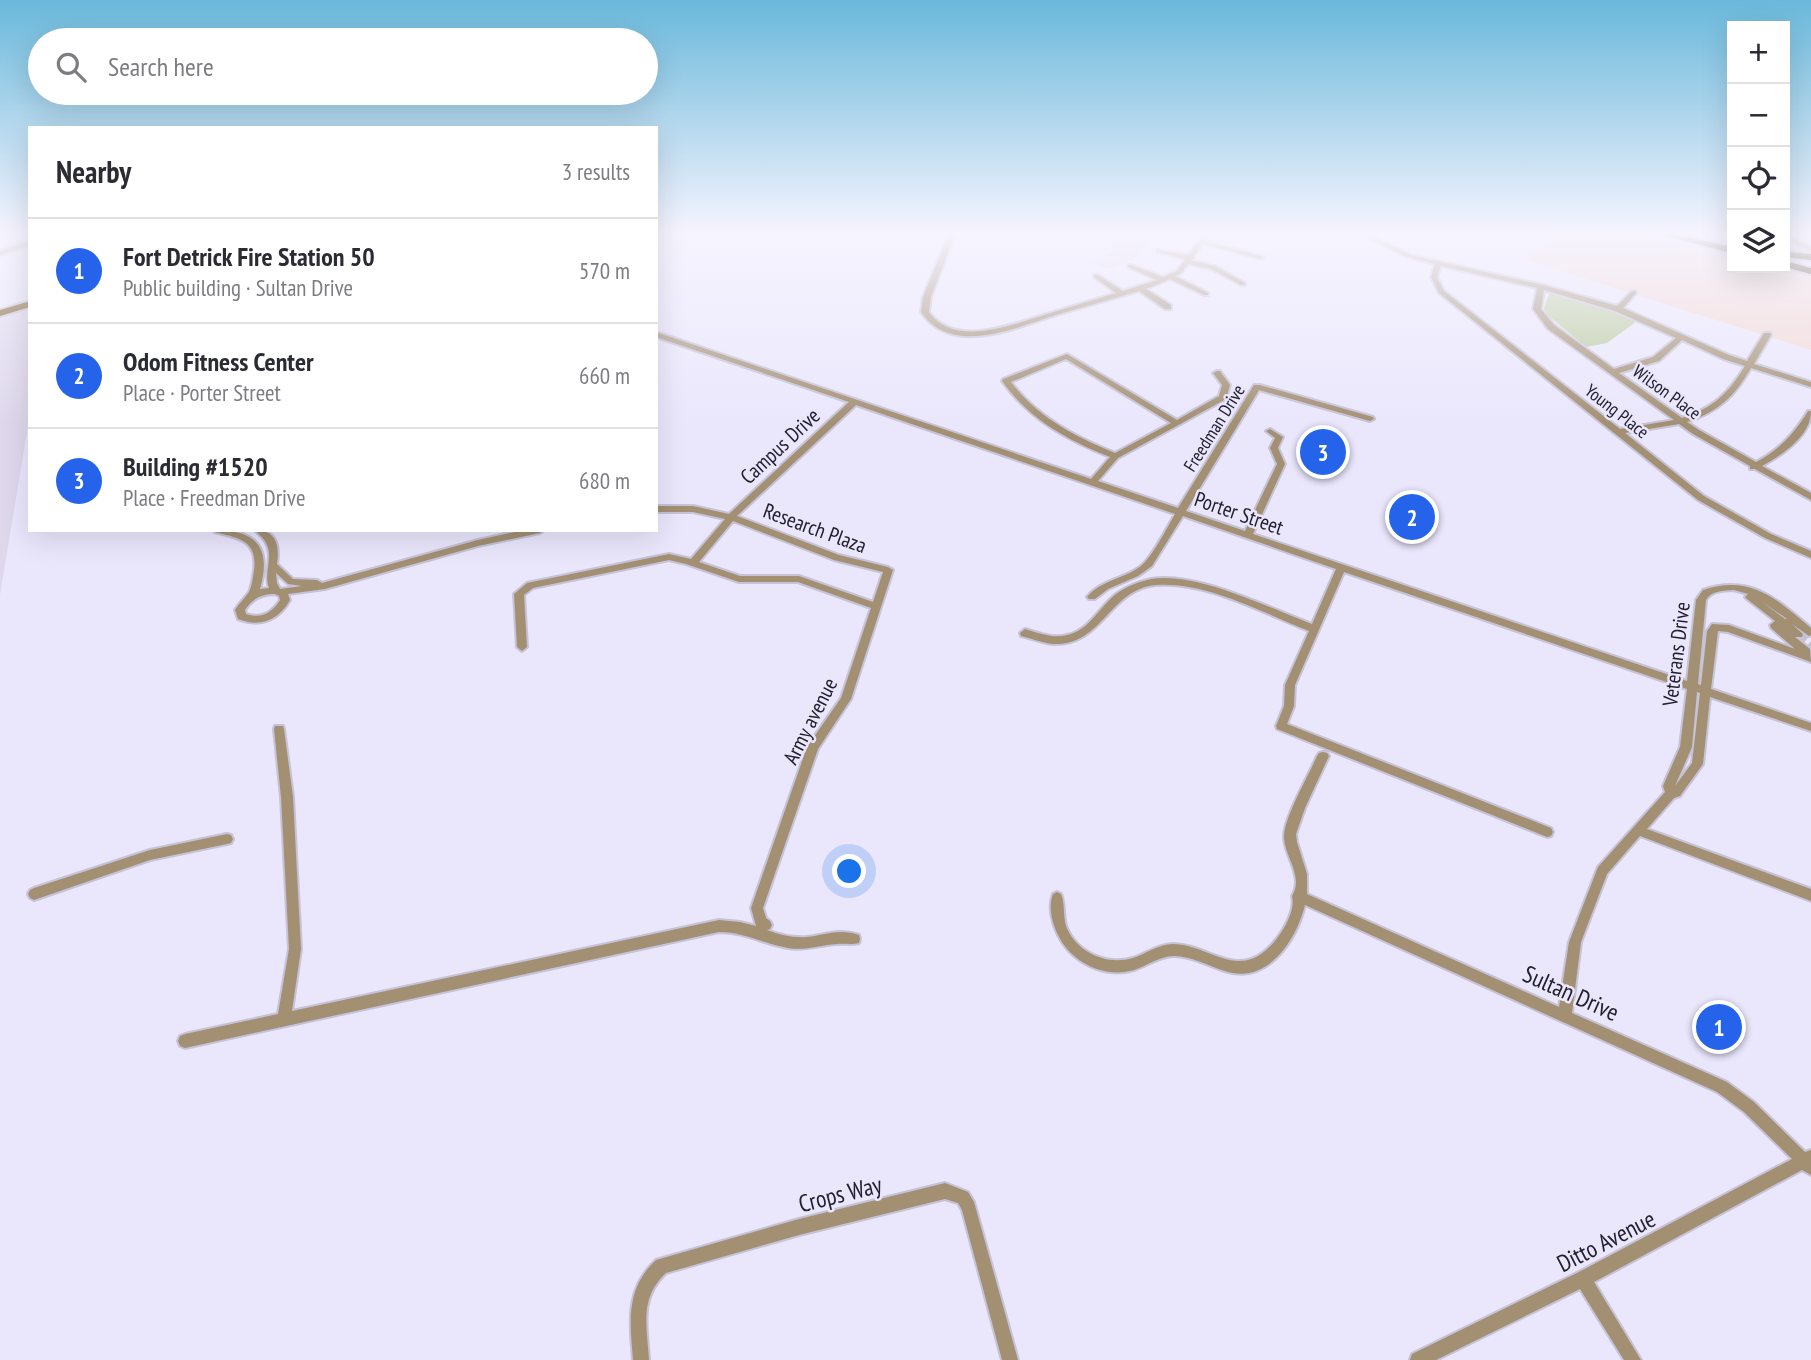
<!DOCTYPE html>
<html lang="en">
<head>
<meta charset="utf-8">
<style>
  :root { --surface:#fff; --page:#f7f7f7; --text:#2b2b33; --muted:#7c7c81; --line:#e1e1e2; --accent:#2563eb }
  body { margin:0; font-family:"PT Sans Narrow",sans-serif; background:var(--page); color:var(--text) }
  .controls { position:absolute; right:21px; top:21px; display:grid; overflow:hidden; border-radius:0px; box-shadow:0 7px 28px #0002 }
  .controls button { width:63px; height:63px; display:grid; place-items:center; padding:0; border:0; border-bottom:2px solid var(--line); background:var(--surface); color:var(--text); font:35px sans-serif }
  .you { position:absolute; left:850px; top:872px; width:24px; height:24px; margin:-18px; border:5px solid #fff; border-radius:50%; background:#1a73e8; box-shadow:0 0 0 10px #1a73e833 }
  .badge { display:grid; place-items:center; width:46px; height:46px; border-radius:50%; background:var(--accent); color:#fff; font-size:23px; font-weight:700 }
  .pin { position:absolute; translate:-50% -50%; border:4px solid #fff; box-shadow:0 2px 7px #0006 }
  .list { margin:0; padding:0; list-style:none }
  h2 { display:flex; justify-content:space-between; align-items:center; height:91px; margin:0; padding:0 28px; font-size:30px }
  h2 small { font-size:23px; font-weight:400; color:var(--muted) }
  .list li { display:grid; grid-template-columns:46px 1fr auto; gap:21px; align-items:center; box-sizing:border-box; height:105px; padding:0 28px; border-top:2px solid var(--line) }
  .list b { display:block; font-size:26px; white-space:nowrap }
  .list p { margin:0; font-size:23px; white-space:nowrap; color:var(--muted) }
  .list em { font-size:23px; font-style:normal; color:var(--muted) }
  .icon { flex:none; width:38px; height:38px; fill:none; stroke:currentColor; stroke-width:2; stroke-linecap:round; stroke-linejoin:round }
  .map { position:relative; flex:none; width:1811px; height:1360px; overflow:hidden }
  .search { position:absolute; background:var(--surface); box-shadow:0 7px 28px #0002; left:28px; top:28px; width:630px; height:77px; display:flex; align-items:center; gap:18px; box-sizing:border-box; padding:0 24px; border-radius:38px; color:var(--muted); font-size:26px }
  .panel { position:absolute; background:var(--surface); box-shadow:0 7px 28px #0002; left:28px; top:126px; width:630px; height:406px; border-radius:0px }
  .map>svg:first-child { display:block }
  .commercial { fill:#f3d9d3 }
  .education { fill:#dfd8ed }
  .green { fill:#b9cb9c }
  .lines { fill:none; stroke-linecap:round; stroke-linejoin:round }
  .minor-tunnel { stroke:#c2bfd3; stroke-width:10; stroke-dasharray:10 4.5; stroke-linecap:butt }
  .minor-casing { stroke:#c6c3d8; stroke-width:4 }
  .major-casing { stroke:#c6c3d8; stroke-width:4 }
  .highway-casing { stroke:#c6c3d8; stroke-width:4 }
  .minor { fill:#a39073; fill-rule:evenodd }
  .major { fill:#674500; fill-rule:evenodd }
  .highway { fill:#463008; fill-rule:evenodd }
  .labels { text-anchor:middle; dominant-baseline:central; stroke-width:5; stroke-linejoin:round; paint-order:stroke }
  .far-street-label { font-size:18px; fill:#22202d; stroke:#eae7fd }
  .street-label { font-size:21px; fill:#22202d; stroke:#eae7fd }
  .near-street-label { font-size:24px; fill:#22202d; stroke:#eae7fd }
</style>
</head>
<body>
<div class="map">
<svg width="1811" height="1360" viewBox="0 0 1811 1360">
  <rect width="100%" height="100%" fill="#eae7fd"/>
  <!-- commercial -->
  <path class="commercial" d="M 1559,234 L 1639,234 L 1732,255 L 1732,268 L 1785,267 L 1811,274 L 1811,350 L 1526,260 Z"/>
  <!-- education -->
  <path class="education" d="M 1101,234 L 1176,234 L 1173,238 L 1156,234 L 1133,260 L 1108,269 L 1093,262 L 1113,252 L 1113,243 Z
    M 30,306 L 30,414 L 0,595 L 0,315 Z"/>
  <!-- green -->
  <path class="green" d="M 1550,291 L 1640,319 L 1607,343 L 1586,347 L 1545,313 L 1544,308 Z"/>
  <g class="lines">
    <!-- minor-tunnel -->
    <path class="minor-tunnel" d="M 1798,634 L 1811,646"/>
    <!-- minor casing -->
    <g class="minor-casing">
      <path id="minor" d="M 949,234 L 955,234 L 931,297 L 929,312 C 955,349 1013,324 1047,314 C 1070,307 1093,300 1116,293 L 1094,277 L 1094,275 L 1098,275 L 1123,291 L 1157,280 L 1128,267 L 1128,265 L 1132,265 L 1163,277 L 1177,271 L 1185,259 L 1157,252 L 1157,250 L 1188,255 L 1204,234 L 1210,234 L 1205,241 L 1264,257 L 1261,259 L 1203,244 L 1194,256 L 1194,259 L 1191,260 L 1215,266 L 1245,283 L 1245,285 L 1241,285 L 1211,269 L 1188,264 L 1181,273 L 1175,276 L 1208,293 L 1208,295 L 1204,295 L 1170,279 L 1146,289 L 1171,305 L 1171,309 L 1165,309 L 1139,291 C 1112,299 1084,307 1056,315 C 1015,328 952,357 921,312 L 923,297 Z
        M 1360,234 L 1368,234 L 1411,255 L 1543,285 L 1617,306 L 1632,291 L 1636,291 L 1636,293 L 1623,308 L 1729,355 L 1747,361 L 1764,333 L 1770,333 L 1771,335 L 1754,364 L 1811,382 L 1811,387 L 1751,368 C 1734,397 1719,411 1687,422 L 1699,430 L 1756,462 C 1779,450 1794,434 1808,411 L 1811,411 C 1811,436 1782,455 1762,466 L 1811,493 L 1811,500 L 1755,469 L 1750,469 L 1750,466 L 1693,434 L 1679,424 L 1625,433 L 1704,496 L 1771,534 L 1811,551 L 1811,558 L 1765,538 L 1698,500 L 1439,293 L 1431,277 L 1435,264 L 1407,257 ZM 1441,266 L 1537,288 L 1533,309 L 1548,329 L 1674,420 L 1620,429 L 1444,291 L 1437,277 ZM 1544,290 L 1615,311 L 1676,338 L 1653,357 L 1614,369 L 1554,325 L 1541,309 ZM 1682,340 L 1723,359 L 1745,366 C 1728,394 1713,408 1682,418 L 1619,373 L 1659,361 Z
        M 1785,235 L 1811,247 L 1811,251 L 1785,239 Z
        M 30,241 L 30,245 L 0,255 L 0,251 Z
        M 656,332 L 1091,479 L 1110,457 C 1067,440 1029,419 1002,381 L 1003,379 L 1067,354 L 1177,420 L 1219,396 L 1222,385 L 1213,373 L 1217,371 L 1220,371 L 1230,385 L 1226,399 L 1118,458 L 1098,481 L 1178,508 L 1254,385 L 1260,385 L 1373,417 L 1374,419 L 1370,421 L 1259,390 L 1186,511 L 1245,531 L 1277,464 L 1270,448 L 1275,438 L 1266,431 L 1270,429 L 1283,437 L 1278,448 L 1285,464 L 1253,534 L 1687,681 L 1696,600 L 1703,590 C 1750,574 1777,599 1811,628 L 1811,635 L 1809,636 L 1792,624 L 1803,634 L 1802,637 L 1795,637 L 1810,649 L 1811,662 L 1728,632 L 1718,631 L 1711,689 L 1811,723 L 1811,731 L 1710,697 L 1703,764 L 1680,796 L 1674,798 L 1647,829 L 1811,889 L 1811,901 L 1640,836 L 1607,874 L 1581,942 L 1572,1013 L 1727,1082 L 1754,1102 L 1805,1152 L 1811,1150 L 1811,1175 L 1802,1170 L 1594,1282 L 1641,1360 L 1624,1360 L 1580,1289 L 1436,1360 L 1410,1360 L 1412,1354 L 1577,1273 L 1792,1159 L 1744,1112 L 1717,1092 L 1305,905 C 1296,941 1267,985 1225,971 C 1208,966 1192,956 1174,956 C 1159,956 1147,966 1134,970 C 1104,979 1071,962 1058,935 C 1052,923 1048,907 1053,894 L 1057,892 L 1061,894 C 1065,904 1063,915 1066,926 C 1076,952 1106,966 1133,958 C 1146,954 1158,944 1173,944 C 1206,944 1234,977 1265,951 C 1272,945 1277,939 1282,931 C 1288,922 1295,907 1292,896 C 1304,877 1285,857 1284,838 C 1283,819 1309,775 1317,756 L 1319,753 L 1323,752 L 1327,753 L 1329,756 L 1305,808 L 1296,834 L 1297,842 L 1307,874 L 1307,894 L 1559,1007 L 1569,942 L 1598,867 L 1665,792 L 1663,786 L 1680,747 L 1687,689 L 1344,572 L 1295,685 L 1294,706 L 1287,724 L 1551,828 L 1553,832 L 1551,836 L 1547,837 L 1277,729 L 1276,726 L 1284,706 L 1285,685 L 1309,631 C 1263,613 1206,581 1156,585 C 1109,589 1103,646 1053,644 C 1042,643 1031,638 1021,636 L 1020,633 L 1025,629 C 1039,633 1053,639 1067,635 C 1089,631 1100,606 1116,594 C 1127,586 1138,582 1151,579 C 1196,571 1269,608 1312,624 L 1336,569 L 1183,516 L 1152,566 L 1138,576 L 1108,589 L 1095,599 L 1089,599 L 1087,597 C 1101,580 1124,579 1141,566 C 1152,557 1167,528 1175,514 L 856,405 L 737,516 L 839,555 L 888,567 L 893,570 L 851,699 L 818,749 L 763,908 L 766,918 L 770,921 L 772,925 L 770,929 L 767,930 C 780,935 793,938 807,937 C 825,935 840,928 859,935 L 860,939 L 859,943 C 851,945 845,943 837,944 C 820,945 805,951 788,948 C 764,944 744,932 719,932 L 185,1048 L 180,1046 L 178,1041 L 180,1036 L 185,1034 L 278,1014 L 289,949 L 281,797 L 274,729 L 275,726 L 283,726 L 284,729 L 293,797 L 301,949 L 292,1011 L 719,920 L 740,922 L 756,926 L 751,908 L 807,747 L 841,698 L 871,608 L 798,582 L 739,582 L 686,564 L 669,560 L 533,588 L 524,595 L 527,647 L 522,651 L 517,647 L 514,594 L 527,583 L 669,554 L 691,559 L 725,519 L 693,512 L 656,512 L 656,506 L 693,506 L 729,514 L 849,402 L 656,337 ZM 1066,359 L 1171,423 L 1115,453 C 1075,437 1037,417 1011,382 ZM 733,521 L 834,560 L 883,572 L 873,602 L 799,576 L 740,576 L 699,562 ZM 1734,590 L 1748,594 L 1745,597 L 1747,599 L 1775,621 L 1770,625 L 1771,628 L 1795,649 L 1729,625 L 1712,624 L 1707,631 L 1701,685 L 1698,684 L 1706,600 C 1712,590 1723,591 1734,590 ZM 1761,601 L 1787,619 L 1785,619 ZM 1697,692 L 1700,693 L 1692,763 L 1675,786 L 1692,747 Z
        M 214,530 C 256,530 272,547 260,589 L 269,588 C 263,573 274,557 266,543 C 264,538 258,534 255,530 C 276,530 280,545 277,564 L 293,579 L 317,580 L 322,583 L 478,540 L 524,530 L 544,530 L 540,533 L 478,546 L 325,589 L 288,594 L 290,600 C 279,620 260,628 238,619 L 235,610 C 239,603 245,598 249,592 C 252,586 253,577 254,570 C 258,540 238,538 215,532 ZM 276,573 L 288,584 L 302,586 L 280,589 L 277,583 ZM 275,594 L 279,596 L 280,600 C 272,613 261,619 246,614 L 245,610 C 252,599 261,594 275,594 Z
        M 227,834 L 231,835 L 233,839 L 231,843 L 227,844 L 150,860 L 34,900 L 30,898 L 28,894 L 30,890 L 34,888 L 150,850 Z
        M 945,1183 L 968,1192 L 974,1202 L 1018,1360 L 1002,1360 L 962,1210 L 958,1203 L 945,1199 L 799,1235 L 666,1273 C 639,1298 647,1326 649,1360 L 633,1360 C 630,1321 625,1289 656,1260 L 799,1219 Z"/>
    </g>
    <!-- major casing -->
    <g class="major-casing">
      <path id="major" d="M 27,302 L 30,302 L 30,307 L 0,316 L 0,310 Z"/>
    </g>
    <!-- highway casing -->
    <g class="highway-casing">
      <path id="highway" d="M 1658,234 L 1673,234 L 1732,247 L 1732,253 Z
        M 1787,252 L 1811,254 L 1811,260 L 1785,257 L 1785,253 Z
        M 1785,261 L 1811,268 L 1811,274 L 1785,267 Z"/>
    </g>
    <!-- minor -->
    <use href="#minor" class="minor"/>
    <!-- major -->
    <use href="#major" class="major"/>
    <!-- highway -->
    <use href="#highway" class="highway"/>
  </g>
  <!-- sky -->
  <linearGradient id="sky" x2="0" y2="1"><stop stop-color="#69b8db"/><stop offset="0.55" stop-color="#f6f4fe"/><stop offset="1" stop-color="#f6f4fe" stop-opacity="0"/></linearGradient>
  <rect width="1811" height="424" fill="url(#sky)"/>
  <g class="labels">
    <!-- far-street labels -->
    <g class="far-street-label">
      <text transform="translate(1667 392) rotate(36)">Wilson Place</text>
      <text transform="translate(1617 411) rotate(38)">Young Place</text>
      <text transform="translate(1214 428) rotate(-58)">Freedman Drive</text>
    </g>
    <!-- street labels -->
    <g class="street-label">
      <text transform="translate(780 446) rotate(-43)">Campus Drive</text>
      <text transform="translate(1239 513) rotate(19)">Porter Street</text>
      <text transform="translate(815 528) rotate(20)">Research Plaza</text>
      <text transform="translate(1676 654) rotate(-83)">Veterans Drive</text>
      <text transform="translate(810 721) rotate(-63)">Army avenue</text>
    </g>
    <!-- near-street labels -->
    <g class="near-street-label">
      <text transform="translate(1571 993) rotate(24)">Sultan Drive</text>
      <text transform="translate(840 1194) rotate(-14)">Crops Way</text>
      <text transform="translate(1606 1241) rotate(-27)">Ditto Avenue</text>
    </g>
  </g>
</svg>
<div class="controls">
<button>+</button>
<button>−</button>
<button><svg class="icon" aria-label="locate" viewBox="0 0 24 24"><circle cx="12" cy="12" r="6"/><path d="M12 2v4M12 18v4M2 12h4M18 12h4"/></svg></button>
<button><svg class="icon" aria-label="layers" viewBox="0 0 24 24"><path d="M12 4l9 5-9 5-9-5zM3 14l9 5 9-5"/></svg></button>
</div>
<div class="you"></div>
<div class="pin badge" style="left:1719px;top:1027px">1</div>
<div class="pin badge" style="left:1412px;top:517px">2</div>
<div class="pin badge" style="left:1323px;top:452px">3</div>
<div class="search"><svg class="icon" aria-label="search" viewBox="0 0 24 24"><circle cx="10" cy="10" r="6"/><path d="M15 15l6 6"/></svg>Search here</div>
<section class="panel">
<h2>Nearby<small>3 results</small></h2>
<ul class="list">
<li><span class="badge">1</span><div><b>Fort Detrick Fire Station 50</b><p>Public building · Sultan Drive</p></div><em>570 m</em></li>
<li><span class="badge">2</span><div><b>Odom Fitness Center</b><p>Place · Porter Street</p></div><em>660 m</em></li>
<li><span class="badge">3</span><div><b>Building #1520</b><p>Place · Freedman Drive</p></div><em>680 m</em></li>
</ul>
</section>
</div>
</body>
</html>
